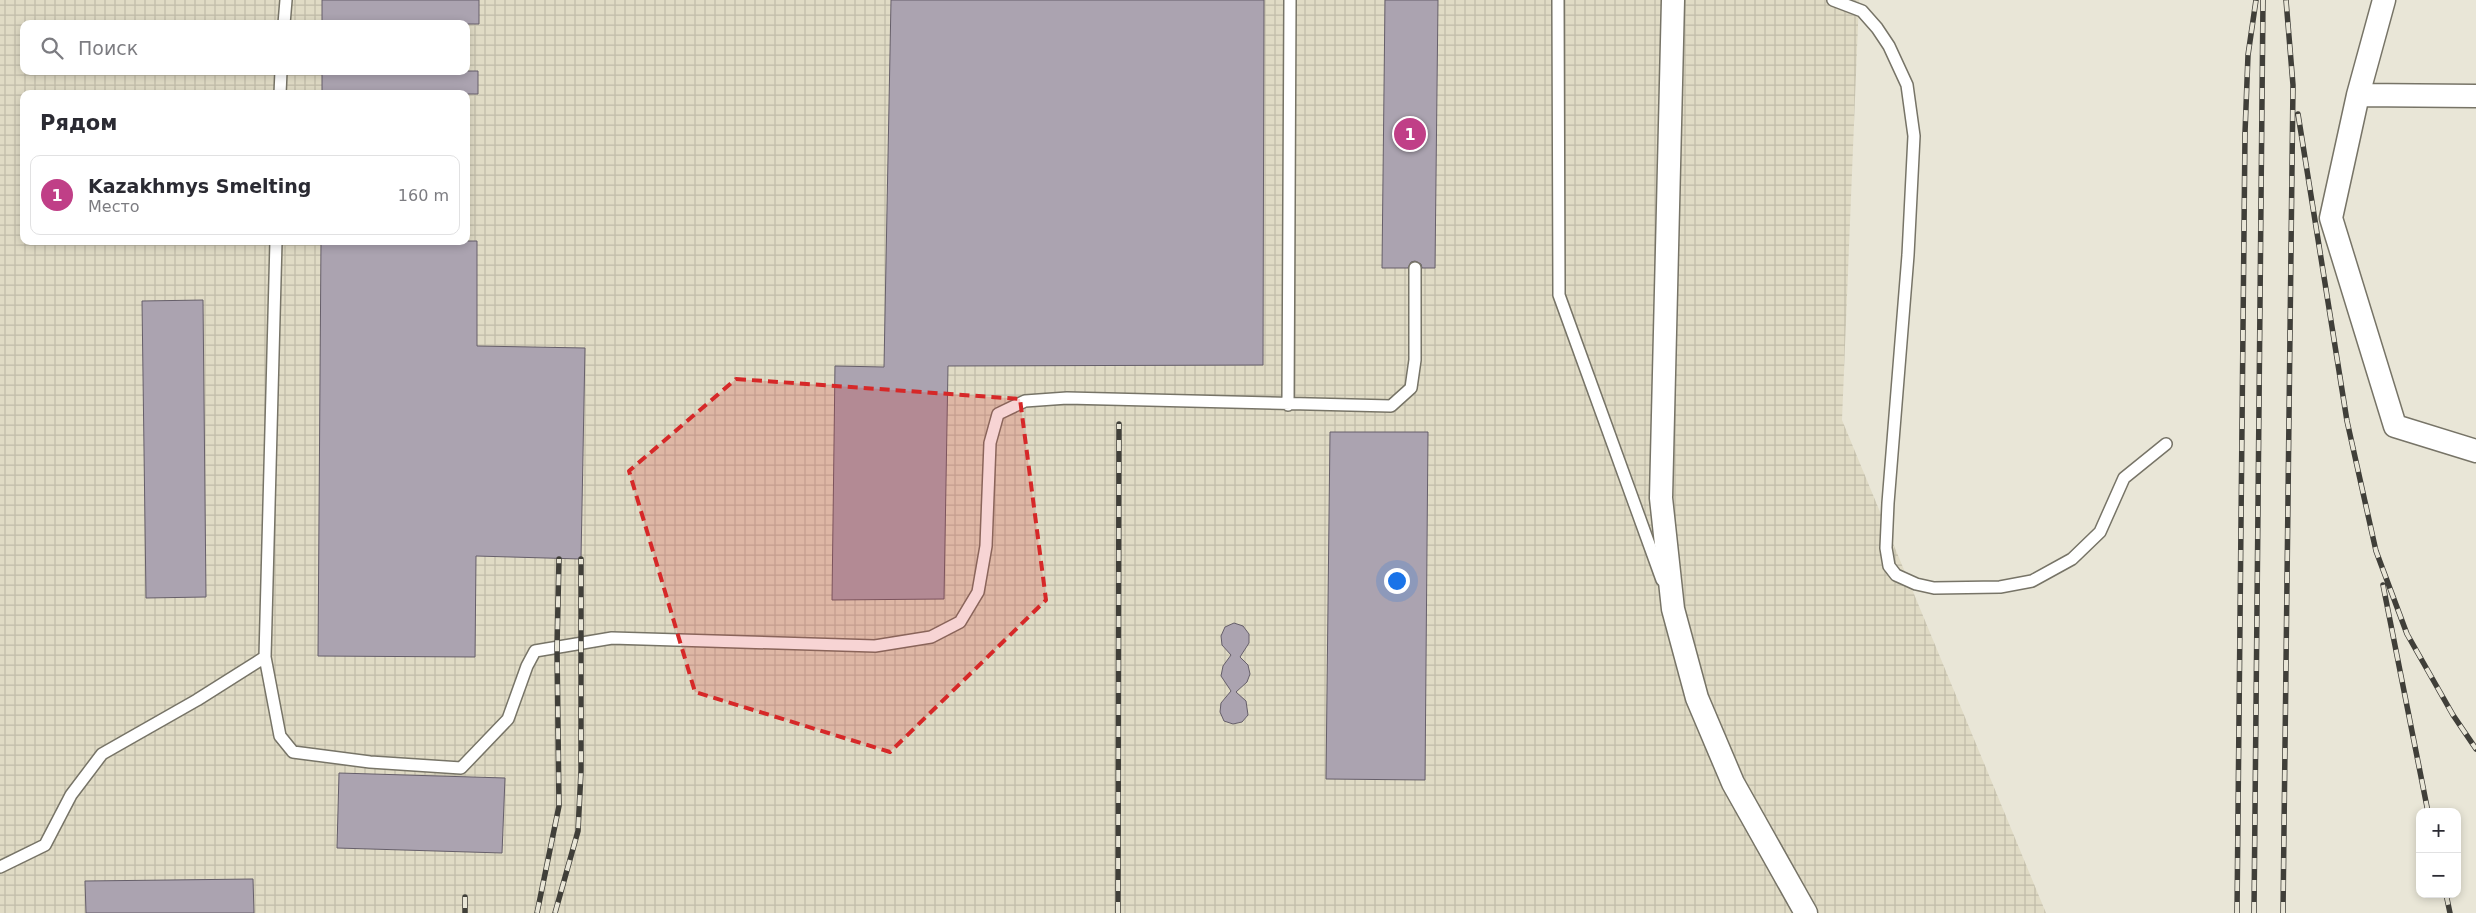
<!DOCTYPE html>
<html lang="ru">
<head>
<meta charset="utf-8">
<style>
  :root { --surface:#fff; --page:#f7f7f7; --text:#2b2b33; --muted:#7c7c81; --line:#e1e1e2; --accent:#c03f87 }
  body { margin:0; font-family:"DejaVu Sans",sans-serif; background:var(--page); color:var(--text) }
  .controls { position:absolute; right:15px; bottom:15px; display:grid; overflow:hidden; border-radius:10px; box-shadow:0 2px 8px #0003 }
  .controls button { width:45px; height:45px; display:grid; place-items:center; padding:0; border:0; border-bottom:1px solid var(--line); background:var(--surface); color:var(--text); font:25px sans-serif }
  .you { position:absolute; left:1396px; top:580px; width:18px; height:18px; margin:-12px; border:4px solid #fff; border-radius:50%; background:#1a73e8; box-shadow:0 0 0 8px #1a73e833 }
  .badge { display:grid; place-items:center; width:32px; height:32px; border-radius:50%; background:var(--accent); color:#fff; font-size:16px; font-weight:700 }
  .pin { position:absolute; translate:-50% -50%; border:2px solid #fff; box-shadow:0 1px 5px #0006 }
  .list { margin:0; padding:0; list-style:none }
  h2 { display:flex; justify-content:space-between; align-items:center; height:65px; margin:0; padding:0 20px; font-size:21px }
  h2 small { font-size:16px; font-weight:400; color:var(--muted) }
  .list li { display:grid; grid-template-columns:32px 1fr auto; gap:15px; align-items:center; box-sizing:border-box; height:80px; margin:0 10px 10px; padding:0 10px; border:1px solid var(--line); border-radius:10px }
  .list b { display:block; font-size:19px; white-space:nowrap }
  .list p { margin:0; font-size:16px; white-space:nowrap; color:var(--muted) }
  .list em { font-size:16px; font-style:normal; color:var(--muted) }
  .icon { flex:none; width:28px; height:28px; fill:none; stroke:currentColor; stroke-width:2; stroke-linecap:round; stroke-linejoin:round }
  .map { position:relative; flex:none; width:2476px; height:913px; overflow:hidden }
  .search { position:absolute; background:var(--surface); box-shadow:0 2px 8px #0003; left:20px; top:20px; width:450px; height:55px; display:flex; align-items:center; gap:12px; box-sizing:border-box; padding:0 18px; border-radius:10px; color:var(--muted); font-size:19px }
  .panel { position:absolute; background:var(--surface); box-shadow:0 2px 8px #0003; left:20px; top:90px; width:450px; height:155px; border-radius:10px }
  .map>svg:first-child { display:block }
  .industrial { fill:url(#industrial-grid); fill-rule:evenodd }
  .building { fill:#aba3b0; stroke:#665f6a }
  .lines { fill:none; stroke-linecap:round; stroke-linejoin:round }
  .service-casing { stroke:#777467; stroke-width:14 }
  .minor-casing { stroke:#777467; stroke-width:25 }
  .service { stroke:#fff; stroke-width:11 }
  .minor { stroke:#fff; stroke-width:22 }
  .rail-casing { stroke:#403f39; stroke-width:5.5 }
  .rail { stroke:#e9e6d7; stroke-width:4; stroke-dasharray:11; stroke-linecap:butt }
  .marked { fill:#d62828; fill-opacity:0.2; stroke:#d62828; stroke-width:4; stroke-dasharray:10 6; stroke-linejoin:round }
</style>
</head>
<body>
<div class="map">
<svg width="2476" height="913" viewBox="0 0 2476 913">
  <defs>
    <pattern id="industrial-grid" width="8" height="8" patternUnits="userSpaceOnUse" patternTransform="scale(1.25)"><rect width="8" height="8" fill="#e0dbc5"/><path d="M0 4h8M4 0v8" fill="none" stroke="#c0bca9"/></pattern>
  </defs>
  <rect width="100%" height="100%" fill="#e9e6d7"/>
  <!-- industrial -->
  <path class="industrial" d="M 0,0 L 1859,0 L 1842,420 L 2046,913 L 0,913 ZM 24,24 L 466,24 L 466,71 L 24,71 ZM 24,94 L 466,94 L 466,241 L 24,241 Z"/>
  <!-- building -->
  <path class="building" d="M 322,0 L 479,0 L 479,24 L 322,24 Z
    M 891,0 L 1264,0 L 1263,365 L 948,366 L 944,599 L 832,600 L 835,366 L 884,367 Z
    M 1385,0 L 1438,0 L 1435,268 L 1422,268 L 1421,264 L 1415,261 L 1411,262 L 1408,268 L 1382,268 Z
    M 322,71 L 478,71 L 478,94 L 322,94 Z
    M 321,241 L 477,241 L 477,346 L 585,348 L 581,559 L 476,556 L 475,657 L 318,656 Z
    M 203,300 L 206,597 L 146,598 L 142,301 Z
    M 1330,432 L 1428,432 L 1425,780 L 1326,779 Z
    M 1234,623 L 1243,626 L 1249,634 L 1249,643 L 1240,657 L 1248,665 L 1250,674 L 1247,682 L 1236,692 L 1246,701 L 1248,715 L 1242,722 L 1233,724 L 1224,721 L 1220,712 L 1221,703 L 1231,691 L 1221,676 L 1223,666 L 1231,655 L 1222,645 L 1221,636 L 1225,627 Z
    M 339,773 L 505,778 L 502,853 L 337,848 Z
    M 253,879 L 254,913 L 86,913 L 85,881 Z"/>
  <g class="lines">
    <!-- service casing -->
    <g class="service-casing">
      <path id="service" d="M 1558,0 L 1559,295 L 1662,580
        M 1833,0 L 1862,11 L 1877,28 L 1889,46 L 1907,85 L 1914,136 L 1908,255 L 1888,503 L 1886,548 L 1889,566 L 1896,575 L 1916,584 L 1934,588 L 2000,587 L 2032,581 L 2072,559 L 2100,532 L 2124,478 L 2166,444
        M 284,24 L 286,0
        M 280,94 L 281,71
        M 1288,405 L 1290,0
        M 265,657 L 280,736 L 293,752 L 370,762 L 461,768 L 508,719 L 527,666 L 535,651 L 612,638 L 875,646 L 931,637 L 960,622 L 978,592 L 986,546 L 990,443 L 998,414 L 1025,401 L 1067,398 L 1391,406 L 1411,388 L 1415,360 L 1415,268
        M 0,867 L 45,845 L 71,795 L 102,754 L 197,700 L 265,657 L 276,241"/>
    </g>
    <!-- minor casing -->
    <g class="minor-casing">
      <path id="minor" d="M 1673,0 L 1661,498 L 1673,609 L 1697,698 L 1733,783 L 1806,913
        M 2384,0 L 2358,95 L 2331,218 L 2395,426 L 2476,451
        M 2358,95 L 2476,96"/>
    </g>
    <!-- service -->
    <use href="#service" class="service"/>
    <!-- minor -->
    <use href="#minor" class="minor"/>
    <!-- rail casing -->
    <g class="rail-casing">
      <path id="rail" d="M 2298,114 L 2347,421 L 2376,551 L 2407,634 L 2453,715 L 2476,749
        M 2383,585 L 2428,812
        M 2446,894 L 2450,913
        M 465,897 L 465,913
        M 537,913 L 559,806 L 557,647 L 559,559
        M 555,913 L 578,831 L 581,771 L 581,559
        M 1118,913 L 1119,424
        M 2237,913 L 2245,133 L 2248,55 L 2256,0
        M 2254,913 L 2263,0
        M 2283,913 L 2293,85 L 2286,0"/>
    </g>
    <!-- rail -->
    <use href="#rail" class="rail"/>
  </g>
  <!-- marked area -->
  <path class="marked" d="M 736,379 L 1020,399 L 1046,600 L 890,752 L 695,692 L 629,471 Z"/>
</svg>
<div class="controls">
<button>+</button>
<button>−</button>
</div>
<div class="you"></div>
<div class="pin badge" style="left:1410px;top:134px">1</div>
<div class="search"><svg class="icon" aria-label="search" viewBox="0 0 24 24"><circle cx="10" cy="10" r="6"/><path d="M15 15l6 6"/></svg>Поиск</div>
<section class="panel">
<h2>Рядом<small></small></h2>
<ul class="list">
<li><span class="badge">1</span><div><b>Kazakhmys Smelting</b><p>Место</p></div><em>160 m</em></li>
</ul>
</section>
</div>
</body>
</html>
